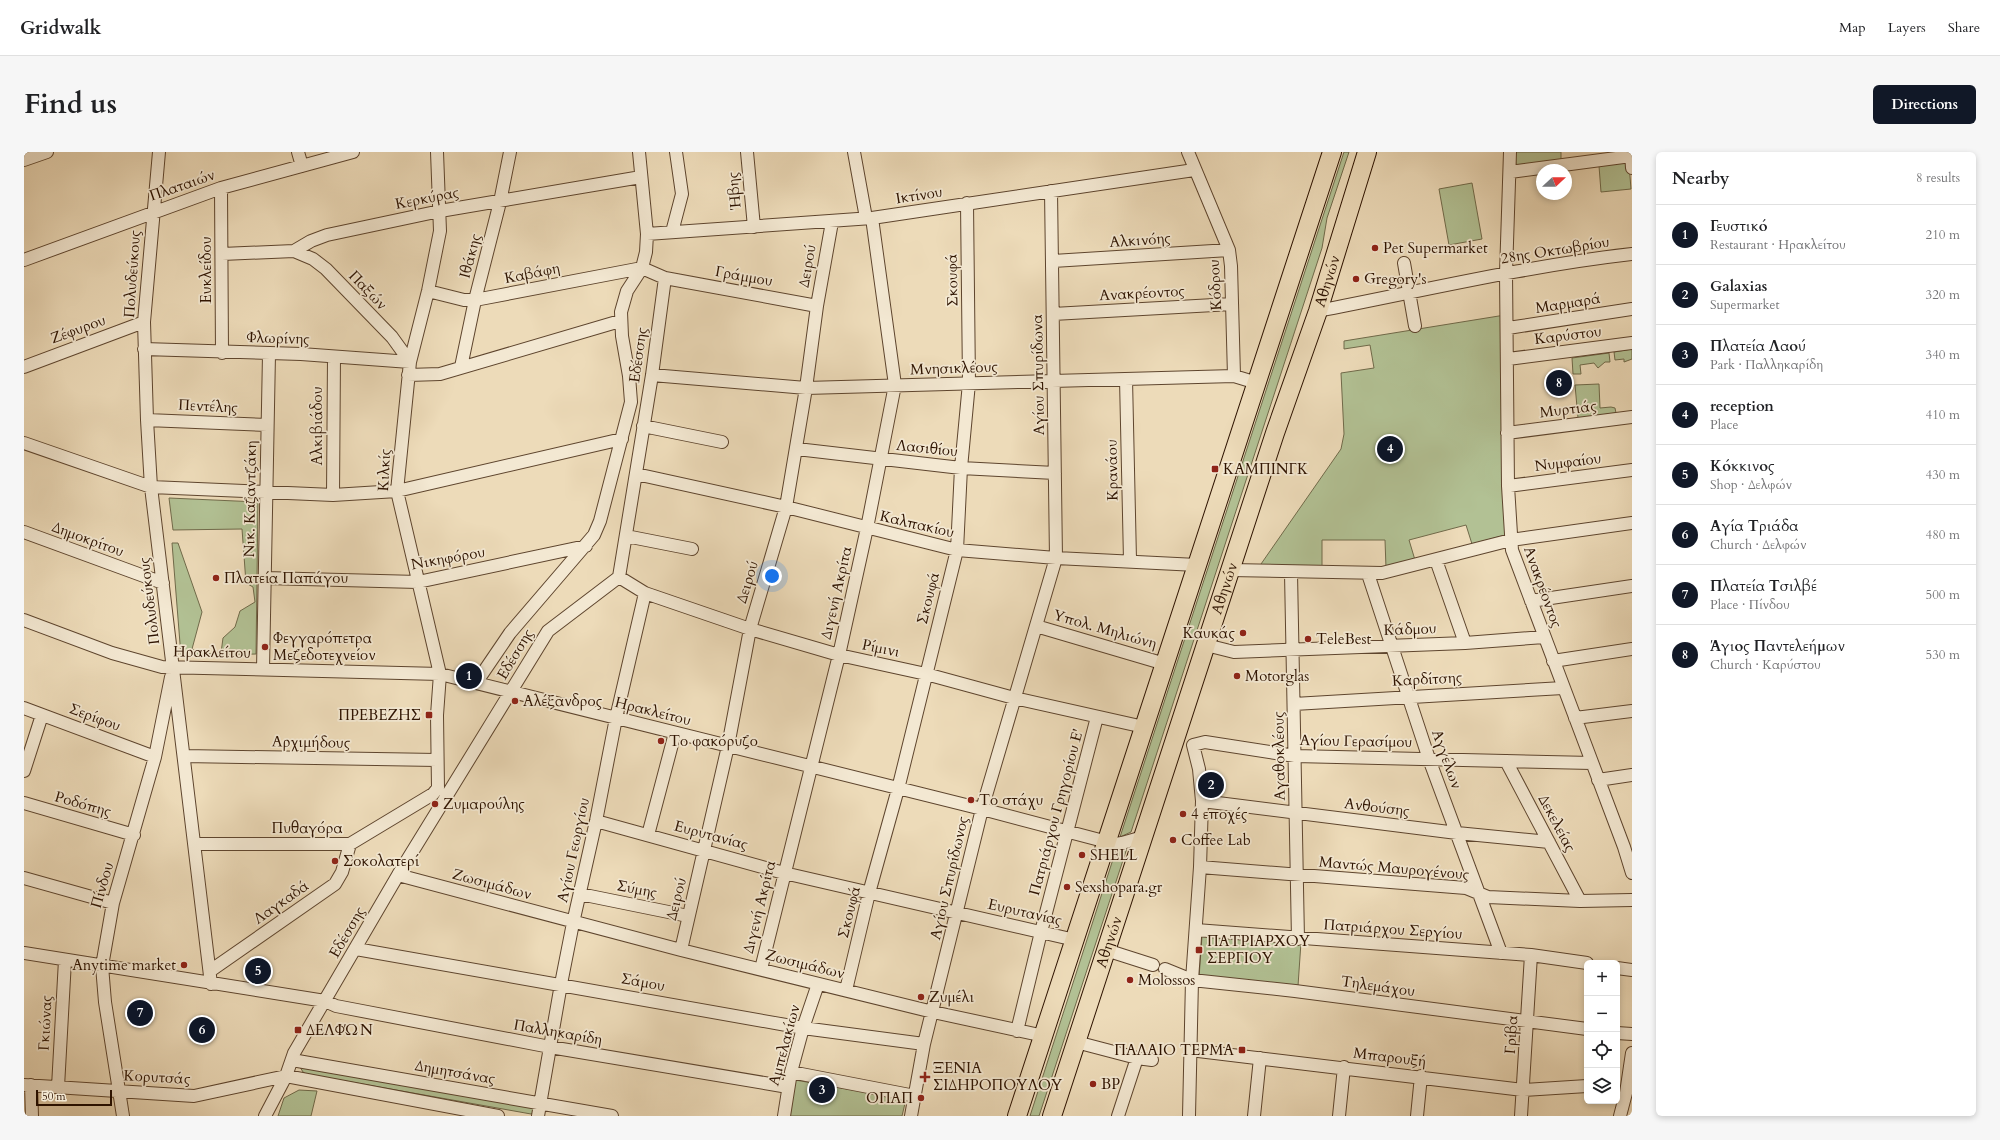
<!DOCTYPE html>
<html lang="en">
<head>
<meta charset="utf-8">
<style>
  :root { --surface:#fff; --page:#f6f6f6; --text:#202124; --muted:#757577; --line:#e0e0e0; --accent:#111827 }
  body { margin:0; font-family:Cardo,serif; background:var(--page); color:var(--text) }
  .controls { position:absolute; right:12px; bottom:12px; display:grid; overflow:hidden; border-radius:6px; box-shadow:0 2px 6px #0003 }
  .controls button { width:36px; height:36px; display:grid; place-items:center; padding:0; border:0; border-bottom:1px solid var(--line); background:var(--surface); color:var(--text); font:20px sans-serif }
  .compass { position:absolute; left:1512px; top:12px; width:36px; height:36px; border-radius:50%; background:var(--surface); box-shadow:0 2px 6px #0003; rotate:68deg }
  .scale { position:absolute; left:12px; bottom:10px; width:76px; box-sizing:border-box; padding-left:4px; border:2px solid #2e1300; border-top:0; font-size:11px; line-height:14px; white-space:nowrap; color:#2e1300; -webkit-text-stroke:3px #f3e8d2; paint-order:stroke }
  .you { position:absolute; left:748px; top:424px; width:14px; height:14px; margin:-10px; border:3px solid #fff; border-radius:50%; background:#1a73e8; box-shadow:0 0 0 6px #1a73e833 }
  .badge { display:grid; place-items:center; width:26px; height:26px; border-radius:50%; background:var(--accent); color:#fff; font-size:13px; font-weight:700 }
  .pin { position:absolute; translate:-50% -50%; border:2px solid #fff; box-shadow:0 1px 4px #0006 }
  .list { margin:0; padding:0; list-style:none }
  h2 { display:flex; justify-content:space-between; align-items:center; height:52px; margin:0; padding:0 16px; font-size:17px }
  h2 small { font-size:13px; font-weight:400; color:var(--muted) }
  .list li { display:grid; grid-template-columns:26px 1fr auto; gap:12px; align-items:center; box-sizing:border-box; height:60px; padding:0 16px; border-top:1px solid var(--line) }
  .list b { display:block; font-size:15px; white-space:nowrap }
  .list p { margin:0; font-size:13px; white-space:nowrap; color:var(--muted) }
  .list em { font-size:13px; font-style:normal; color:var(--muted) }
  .icon { flex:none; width:22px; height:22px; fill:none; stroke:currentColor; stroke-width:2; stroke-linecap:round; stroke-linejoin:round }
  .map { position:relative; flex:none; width:1608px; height:964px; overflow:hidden; border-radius:6px }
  header { display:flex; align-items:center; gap:24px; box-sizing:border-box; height:56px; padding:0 20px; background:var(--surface); border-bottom:1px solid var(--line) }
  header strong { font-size:19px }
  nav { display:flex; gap:22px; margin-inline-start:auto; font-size:14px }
  .intro { display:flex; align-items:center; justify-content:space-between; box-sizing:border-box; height:96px; padding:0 24px }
  h1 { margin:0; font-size:28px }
  .button { padding:10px 18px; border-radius:6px; background:var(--accent); color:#fff; font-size:14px; font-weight:700 }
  main { display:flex; gap:24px; padding:0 24px }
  aside { flex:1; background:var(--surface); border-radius:6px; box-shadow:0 2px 6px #0003 }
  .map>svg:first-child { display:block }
  .green { fill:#b2c194; stroke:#706a4a }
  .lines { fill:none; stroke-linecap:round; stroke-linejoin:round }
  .minor-casing { stroke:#5e452e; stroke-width:14 }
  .highway-casing { stroke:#2e1300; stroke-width:20 }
  .minor { stroke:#f3e8d2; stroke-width:12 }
  .highway { stroke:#eddbb9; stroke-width:18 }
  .poi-dot { fill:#8f2418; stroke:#f3e8d2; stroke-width:1.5 }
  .labels { text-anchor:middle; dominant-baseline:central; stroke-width:3.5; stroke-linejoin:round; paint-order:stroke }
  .street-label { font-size:15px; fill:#2e1300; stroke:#f3e8d2 }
  .poi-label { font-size:15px; fill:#2e1300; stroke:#f3e8d2; text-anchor:start }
</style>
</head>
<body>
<header>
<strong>Gridwalk</strong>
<nav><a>Map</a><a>Layers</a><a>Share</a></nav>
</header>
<div class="intro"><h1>Find us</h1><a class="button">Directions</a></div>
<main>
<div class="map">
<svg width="1608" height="964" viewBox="0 0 1608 964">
  <rect width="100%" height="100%" fill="#eddbb9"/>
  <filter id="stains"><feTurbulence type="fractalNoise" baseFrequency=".005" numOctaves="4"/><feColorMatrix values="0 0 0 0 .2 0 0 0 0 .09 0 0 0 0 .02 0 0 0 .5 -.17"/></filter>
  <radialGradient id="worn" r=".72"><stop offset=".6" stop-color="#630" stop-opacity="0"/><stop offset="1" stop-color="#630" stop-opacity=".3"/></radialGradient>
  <!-- green -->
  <path class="green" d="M 1320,0 L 1325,0 L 1303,66 L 1298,96 L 1107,680 L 1096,685 Z
    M 1491,0 L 1537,0 L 1537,8 L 1492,13 Z
    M 1602,9 L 1605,12 L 1607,37 L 1577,40 L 1575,14 Z
    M 1448,31 L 1458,87 L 1425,93 L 1415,37 Z
    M 1481,163 L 1485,382 L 1448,392 L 1442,373 L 1385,388 L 1391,408 L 1362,416 L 1361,388 L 1298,388 L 1298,414 L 1238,415 L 1237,412 L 1317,297 L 1320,282 L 1317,221 L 1350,216 L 1346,193 L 1320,197 L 1320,189 Z
    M 1608,197 L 1608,207 L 1600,210 L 1600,207 L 1591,208 L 1590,200 Z
    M 1585,201 L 1586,210 L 1581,210 L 1574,216 L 1570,211 L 1556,213 L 1557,222 L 1549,222 L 1548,206 Z
    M 1575,232 L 1576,256 L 1587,255 L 1591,256 L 1592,261 L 1554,266 L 1551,233 Z
    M 145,346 L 234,350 L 232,502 L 157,504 L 148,391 L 154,391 L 178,460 L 168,497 L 179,502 L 197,501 L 199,486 L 211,475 L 216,459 L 231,450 L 229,435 L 222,431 L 218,377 L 149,378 Z
    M 1104,693 L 1015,964 L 1006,964 L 1092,698 Z
    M 1178,784 L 1277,790 L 1274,834 L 1175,826 Z
    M 276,915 L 509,953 L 511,960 L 507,962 L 282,922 L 279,920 Z
    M 771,928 L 882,947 L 878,964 L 765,964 Z
    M 275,938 L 293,939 L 287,964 L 254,964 L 260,946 Z"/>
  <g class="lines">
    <!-- minor casing -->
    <g class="minor-casing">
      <path id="minor" d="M 135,0 L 120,170 L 123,268 L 127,335 L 187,832
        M 274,0 L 278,14
        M 413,0 L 416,79 L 404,139 L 386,210 L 373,339 L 416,522 L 413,563 L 414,636
        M 723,0 L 730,75
        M 830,0 L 842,66
        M 1164,0 L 1205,98 L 1207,114 L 1210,224
        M 1486,0 L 1482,121 L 1484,334 L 1488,398 L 1600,695 L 1608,721
        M 1607,0 L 1608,16
        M 0,8 L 23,0
        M 1486,20 L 1607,4
        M 197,36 L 198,201
        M 648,80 L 658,42 L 652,0
        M 623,82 L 848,66 L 1170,18
        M 270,99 L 289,107 L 302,117 L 368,185 L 386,210
        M 198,102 L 270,99 L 287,89 L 303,83 L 416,59 L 617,25
        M 0,108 L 197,36 L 329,0
        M 1029,109 L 1205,98
        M 1380,111 L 1391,174
        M 618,116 L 641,126 L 793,154
        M 404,139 L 440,148 L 451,148 L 618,116
        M 1294,159 C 1398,139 1502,114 1608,102
        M 1029,162 L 1208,152
        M 1484,176 L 1608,157
        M 120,197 L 277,202 L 386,210
        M 1484,207 L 1608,191
        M 0,215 L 120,170
        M 437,215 L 451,148 L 476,50 L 486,0
        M 384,223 L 416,222 L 596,169
        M 628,223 L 782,236 L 1210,224 L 1233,231
        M 1102,227 L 1106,408
        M 123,268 L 243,273
        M 619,274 L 698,290
        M 1483,281 L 1608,265
        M 0,291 L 127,335 L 309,343 L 373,339 L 598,287
        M 773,297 L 937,316 L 1031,321
        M 612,322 L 762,355 L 933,398 L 1032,406 L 1173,413
        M 1484,334 L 1608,318
        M 309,343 L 310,205
        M 0,380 L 139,431
        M 602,384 L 668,397
        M 1412,408 L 1441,491
        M 1206,418 L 1358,421 L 1487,388 L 1608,371
        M 1267,421 L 1274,787
        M 1344,422 L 1405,607 L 1477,801
        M 595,425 L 621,441 L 726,477 L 815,503 L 902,522 L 990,546 L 1120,575
        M 241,426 L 394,430 L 562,394
        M 1507,449 L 1608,434
        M 0,468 L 88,501 L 138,515 L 416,522 L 958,657 L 1091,692 L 1098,691 L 1119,685
        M 1012,474 L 1141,512
        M 1182,493 L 1210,500 L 1441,491 L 1520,485
        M 1529,509 L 1608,497
        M 239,517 L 245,202
        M 452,531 L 486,481 L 570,383 L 576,369 L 607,250 L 605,224 L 598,184 L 597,160 L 603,139 L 618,116 L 622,100 L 623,82 L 615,0
        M 1270,552 L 1539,536
        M 0,556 L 131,605
        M 1551,566 L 1608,559
        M 1169,593 L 1181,590 L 1271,604 L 1568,611
        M 160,604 L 413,608
        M 1482,609 L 1556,749
        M 0,619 L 18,563
        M 1574,628 L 1608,623
        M 1178,649 L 1433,681 L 1525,690
        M 0,651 L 110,683
        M 572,669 L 760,721 L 1051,788
        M 624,683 L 651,581
        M 170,692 L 326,692 L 409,642 L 414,636
        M 1176,715 L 1442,736 L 1464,745 L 1556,749 L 1608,748
        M 374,723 L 657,798 L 909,860 L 1020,884
        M 0,726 L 89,751
        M 556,742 L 664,764
        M 1172,778 L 1507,803 L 1563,811
        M 332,797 L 779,876 L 900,892
        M 657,798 L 704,594 L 726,477 L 762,355 L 782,236 L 793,154 L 808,70
        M 1082,798 L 1129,813
        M 0,801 L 301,849 L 312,854 L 526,895 L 764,935
        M 1593,816 L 1608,818
        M 737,817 L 815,503 L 843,376 L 871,233 L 848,66
        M 1141,817 L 1168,828 L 1271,839 L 1563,877
        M 186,819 L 311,732 L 318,720 L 326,692
        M 822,838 L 845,741 L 874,637 L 933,398 L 937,316 L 945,231 L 943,51
        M 993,879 L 1017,780 L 1073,565
        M 1593,881 L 1608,882
        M 1052,890 L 1113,906 L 1128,908
        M 1166,898 L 1499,938 L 1563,934
        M 268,908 L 588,964
        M 767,920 L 891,944
        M 0,933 L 170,944 L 262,924 L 474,964
        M 7,933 L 8,964
        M 34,935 L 41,808
        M 99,964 L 81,850 L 78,814 L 89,751 L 131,605 L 147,525
        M 241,964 L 262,924 L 270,901 L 374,723 L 524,479 L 595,425 L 628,223 L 641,126
        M 514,964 L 537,832 L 549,771 L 572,669 L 592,566 L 621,441
        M 760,964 L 767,920 L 779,876 L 794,832
        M 887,964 L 900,892 L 958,657 L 1032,406 L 1027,39
        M 1094,964 L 1113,906
        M 1165,964 L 1168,828 L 1176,715 L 1178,649 L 1175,617 L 1169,593
        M 1230,964 L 1236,906
        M 1315,964 L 1320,915
        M 1393,964 L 1397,924
        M 1497,964 L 1507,803
        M 1596,964 L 1602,941 L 1608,901"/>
    </g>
    <!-- highway casing -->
    <g class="highway-casing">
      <g id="highway">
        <path d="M 993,964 L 1308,0"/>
        <path id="s1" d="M 1028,964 L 1251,281 L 1294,159 L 1343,0"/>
      </g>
    </g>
    <!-- minor -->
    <use href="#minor" class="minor"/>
    <!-- highway -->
    <use href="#highway" class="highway"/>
  </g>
  <!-- markers -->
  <g class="poi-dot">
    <circle cx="1351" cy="96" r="4"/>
    <circle cx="1332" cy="127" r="4"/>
    <rect x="1187" y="313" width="8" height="8" rx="2"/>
    <circle cx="192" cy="426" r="4"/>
    <circle cx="1219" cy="481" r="4"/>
    <circle cx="1284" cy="487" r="4"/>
    <circle cx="241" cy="495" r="4"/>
    <circle cx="1213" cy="524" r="4"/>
    <circle cx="491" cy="549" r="4"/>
    <rect x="401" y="559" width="8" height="8" rx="2"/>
    <circle cx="637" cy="589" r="4"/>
    <circle cx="947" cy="648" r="4"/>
    <circle cx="411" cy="652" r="4"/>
    <circle cx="1159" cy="662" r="4"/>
    <circle cx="1149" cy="688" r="4"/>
    <circle cx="1058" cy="703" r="4"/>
    <circle cx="311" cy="709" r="4"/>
    <circle cx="1043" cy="735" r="4"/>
    <rect x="1171" y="794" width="8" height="8" rx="2"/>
    <circle cx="160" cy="813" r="4"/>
    <circle cx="1106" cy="828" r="4"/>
    <circle cx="897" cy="845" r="4"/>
    <rect x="270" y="874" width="8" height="8" rx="2"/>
    <rect x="1214" y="894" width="8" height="8" rx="2"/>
    <path d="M899 919h4v4h4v4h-4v4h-4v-4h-4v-4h4z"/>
    <circle cx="1069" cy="932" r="4"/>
    <circle cx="897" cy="946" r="4"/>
  </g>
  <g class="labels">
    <!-- street labels -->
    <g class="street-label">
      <text transform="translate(158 33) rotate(-19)">Πλαταιών</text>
      <text transform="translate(710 39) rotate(-95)">Ήβης</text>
      <text transform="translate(895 43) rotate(-9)">Ικτίνου</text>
      <text transform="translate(403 46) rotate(-11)">Κερκύρας</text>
      <text transform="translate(1116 88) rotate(-4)">Αλκινόης</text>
      <text transform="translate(1531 98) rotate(-9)">28ης Οκτωβρίου</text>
      <text transform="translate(446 104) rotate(-75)">Ιθάκης</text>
      <text transform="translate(783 114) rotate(-80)">Δειρού</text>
      <text transform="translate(182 118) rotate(-90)">Ευκλείδου</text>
      <text transform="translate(508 121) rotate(-11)">Καβάφη</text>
      <text transform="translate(108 122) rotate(-86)">Πολυδεύκους</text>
      <text transform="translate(720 124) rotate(10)">Γράμμου</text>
      <text transform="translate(928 128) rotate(-91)">Σκουφά</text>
      <text stroke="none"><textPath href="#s1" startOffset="879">Αθηνών</textPath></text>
      <text transform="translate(1191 133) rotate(-93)">Κόδρου</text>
      <text transform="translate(344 138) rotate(46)">Παξών</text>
      <text transform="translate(1118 141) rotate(-3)">Ανακρέοντος</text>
      <text transform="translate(1544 151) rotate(-9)">Μαρμαρά</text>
      <text transform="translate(54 177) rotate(-20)">Ζέφυρου</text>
      <text transform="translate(1544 183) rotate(-7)">Καρύστου</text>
      <text transform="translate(254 186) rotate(2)">Φλωρίνης</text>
      <text transform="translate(614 203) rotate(-82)">Εδέσσης</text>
      <text transform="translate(930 216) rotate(-2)">Μνησικλέους</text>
      <text transform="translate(1014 223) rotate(-91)">Αγίου Σπυρίδωνα</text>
      <text transform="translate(184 254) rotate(3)">Πεντέλης</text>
      <text transform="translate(1544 257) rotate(-7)">Μυρτιάς</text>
      <text transform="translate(293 274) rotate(-90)">Αλκιβιάδου</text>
      <text transform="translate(903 296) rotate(6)">Λασιθίου</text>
      <text transform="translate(1544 310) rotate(-7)">Νυμφαίου</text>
      <text transform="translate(360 318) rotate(-87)">Κιλκίς</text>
      <text transform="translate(1088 318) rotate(-91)">Κρανάου</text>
      <text transform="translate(226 347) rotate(-89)">Νικ. Καζαντζάκη</text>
      <text transform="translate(893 372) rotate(13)">Καλπακίου</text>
      <text transform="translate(64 387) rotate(20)">Δημοκρίτου</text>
      <text transform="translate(424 406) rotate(-10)">Νικηφόρου</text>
      <text transform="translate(723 430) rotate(-73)">Δειρού</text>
      <text transform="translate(1519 435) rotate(70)">Ανακρέοντος</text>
      <text stroke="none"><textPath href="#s1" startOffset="555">Αθηνών</textPath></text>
      <text transform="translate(812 441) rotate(-77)">Διγενή Ακρίτα</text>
      <text transform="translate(904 446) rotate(-76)">Σκουφά</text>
      <text transform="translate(125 449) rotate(-97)">Πολυδεύκους</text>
      <text transform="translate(1081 477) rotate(16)">Υπολ. Μηλιώνη</text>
      <text transform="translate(1386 477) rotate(-2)">Κάδμου</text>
      <text transform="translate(857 496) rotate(12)">Ρίμινι</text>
      <text transform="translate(188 500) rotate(1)">Ηρακλείτου</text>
      <text transform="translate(491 502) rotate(-59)">Εδέσσης</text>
      <text transform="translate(1403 527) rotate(-3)">Καρδίτσης</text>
      <text transform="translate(629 559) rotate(14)">Ηρακλείτου</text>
      <text transform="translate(71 565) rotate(20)">Σερίφου</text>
      <text transform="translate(1332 589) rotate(1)">Αγίου Γερασίμου</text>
      <text transform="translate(287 590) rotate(1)">Αρχιμήδους</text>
      <text transform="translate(1255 604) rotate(-91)">Αγαθοκλέους</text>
      <text transform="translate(1423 607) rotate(70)">Αγγέλων</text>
      <text transform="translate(59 652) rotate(16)">Ροδόπης</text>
      <text transform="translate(1353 655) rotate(7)">Ανθούσης</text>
      <text transform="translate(1032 660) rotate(-75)">Πατριάρχου Γρηγορίου Ε'</text>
      <text transform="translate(1533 671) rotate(62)">Δεκελείας</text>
      <text x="283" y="676">Πυθαγόρα</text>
      <text transform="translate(687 683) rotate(15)">Ευρυτανίας</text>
      <text transform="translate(549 698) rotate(-78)">Αγίου Γεωργίου</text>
      <text transform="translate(1370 716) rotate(5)">Μαντώς Μαυρογένους</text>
      <text transform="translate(925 726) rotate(-77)">Αγίου Σπυρίδωνος</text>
      <text transform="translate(468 732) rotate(15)">Ζωσιμάδων</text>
      <text transform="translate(78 733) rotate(-74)">Πίνδου</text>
      <text transform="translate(613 737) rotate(11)">Σύμης</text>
      <text transform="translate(652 747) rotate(-76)">Δειρού</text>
      <text transform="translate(257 750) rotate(-35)">Λαγκαδά</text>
      <text transform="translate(735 755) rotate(-76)">Διγενή Ακρίτα</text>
      <text transform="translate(825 760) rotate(-76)">Σκουφά</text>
      <text transform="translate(1001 760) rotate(13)">Ευρυτανίας</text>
      <text transform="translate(1369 777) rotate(4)">Πατριάρχου Σεργίου</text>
      <text transform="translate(323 780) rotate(-60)">Εδέσσης</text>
      <text stroke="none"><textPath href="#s1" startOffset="183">Αθηνών</textPath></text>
      <text transform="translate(781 812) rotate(14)">Ζωσιμάδων</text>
      <text transform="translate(619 830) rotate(10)">Σάμου</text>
      <text transform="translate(1354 834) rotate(8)">Τηλεμάχου</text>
      <text transform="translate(21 871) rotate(-87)">Γκιώνας</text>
      <text transform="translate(534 880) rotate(10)">Παλληκαρίδη</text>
      <text transform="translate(1487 883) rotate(-86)">Γρίβα</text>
      <text transform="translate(760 893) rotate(-75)">Αμπελακίων</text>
      <text transform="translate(1366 905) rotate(7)">Μπαρουξή</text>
      <text transform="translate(431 920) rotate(10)">Δημητσάνας</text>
      <text transform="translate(133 925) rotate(3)">Κορυτσάς</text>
    </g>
    <!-- poi labels -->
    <g class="poi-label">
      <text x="1359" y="96">Pet Supermarket</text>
      <text x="1340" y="127">Gregory's</text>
      <text x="1199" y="317">ΚΑΜΠΙΝΓΚ</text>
      <text x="200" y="426">Πλατεία Παπάγου</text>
      <text x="1211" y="481" text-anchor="end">Καυκάς</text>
      <text x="249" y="486">Φεγγαρόπετρα<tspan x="249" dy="17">Μεζεδοτεχνείον</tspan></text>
      <text x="1292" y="487">TeleBest</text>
      <text x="1221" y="524">Motorglas</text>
      <text x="499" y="549">Αλέξανδρος</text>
      <text x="397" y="563" text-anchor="end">ΠΡΕΒΕΖΗΣ</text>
      <text x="645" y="589">Το φακόρυζο</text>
      <text x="955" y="648">Το στάχυ</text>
      <text x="419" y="652">Ζυμαρούλης</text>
      <text x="1167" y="662">4 εποχές</text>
      <text x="1157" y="688">Coffee Lab</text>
      <text x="1066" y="703">SHELL</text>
      <text x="319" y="709">Σοκολατερί</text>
      <text x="1051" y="735">Sexshopara.gr</text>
      <text x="1183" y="789">ΠΑΤΡΙΑΡΧΟΥ<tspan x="1183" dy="17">ΣΕΡΓΙΟΥ</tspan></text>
      <text x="152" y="813" text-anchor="end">Anytime market</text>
      <text x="1114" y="828">Molossos</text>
      <text x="905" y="845">Ζυμέλι</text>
      <text x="282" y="878">ΔΕΛΦΏΝ</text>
      <text x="1210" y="898" text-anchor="end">ΠΑΛΑΙΟ ΤΕΡΜΑ</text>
      <text x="909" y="916">ΞΕΝΙΑ<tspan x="909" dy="17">ΣΙΔΗΡΟΠΟΥΛΟΥ</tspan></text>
      <text x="1077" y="932">BP</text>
      <text x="889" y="946" text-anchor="end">ΟΠΑΠ</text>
    </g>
  </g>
  <rect width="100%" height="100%" filter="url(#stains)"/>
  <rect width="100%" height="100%" fill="url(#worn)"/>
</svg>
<div class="controls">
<button>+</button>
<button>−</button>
<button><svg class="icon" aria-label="locate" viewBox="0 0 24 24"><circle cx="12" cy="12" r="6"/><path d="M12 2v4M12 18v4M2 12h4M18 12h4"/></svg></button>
<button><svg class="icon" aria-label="layers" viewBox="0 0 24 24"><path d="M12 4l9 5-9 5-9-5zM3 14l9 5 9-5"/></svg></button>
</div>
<svg class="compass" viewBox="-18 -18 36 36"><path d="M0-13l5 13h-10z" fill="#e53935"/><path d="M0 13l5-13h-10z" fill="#757577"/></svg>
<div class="scale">50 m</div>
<div class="you"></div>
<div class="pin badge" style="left:445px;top:524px">1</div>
<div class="pin badge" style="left:1187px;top:633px">2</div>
<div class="pin badge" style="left:798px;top:938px">3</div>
<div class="pin badge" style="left:1366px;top:297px">4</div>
<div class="pin badge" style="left:234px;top:819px">5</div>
<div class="pin badge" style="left:178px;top:878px">6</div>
<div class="pin badge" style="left:116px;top:861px">7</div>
<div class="pin badge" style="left:1535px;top:231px">8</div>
</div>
<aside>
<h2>Nearby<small>8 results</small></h2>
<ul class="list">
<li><span class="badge">1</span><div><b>Γευστικό</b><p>Restaurant · Ηρακλείτου</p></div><em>210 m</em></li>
<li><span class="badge">2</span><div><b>Galaxias</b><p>Supermarket</p></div><em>320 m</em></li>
<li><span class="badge">3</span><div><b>Πλατεία Λαού</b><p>Park · Παλληκαρίδη</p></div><em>340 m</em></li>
<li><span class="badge">4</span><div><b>reception</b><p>Place</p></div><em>410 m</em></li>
<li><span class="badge">5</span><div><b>Κόκκινος</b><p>Shop · Δελφών</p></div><em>430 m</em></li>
<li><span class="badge">6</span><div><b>Αγία Τριάδα</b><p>Church · Δελφών</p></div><em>480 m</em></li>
<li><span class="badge">7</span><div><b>Πλατεία Τσιλβέ</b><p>Place · Πίνδου</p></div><em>500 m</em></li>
<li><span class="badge">8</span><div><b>Άγιος Παντελεήμων</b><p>Church · Καρύστου</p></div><em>530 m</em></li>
</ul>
</aside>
</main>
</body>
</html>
